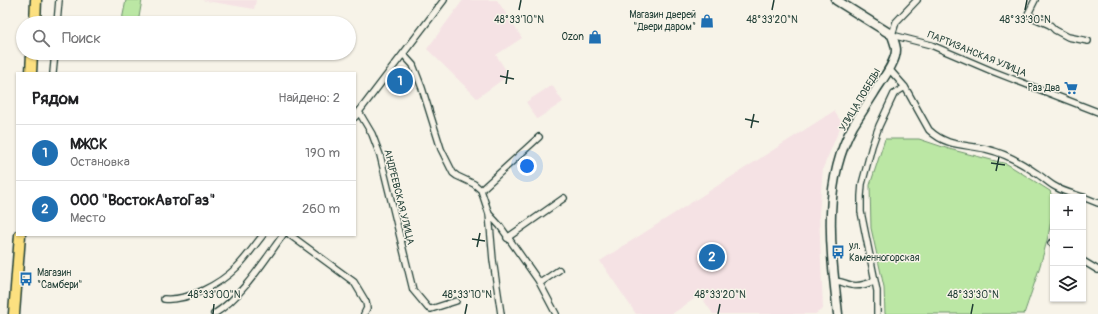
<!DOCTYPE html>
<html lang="ru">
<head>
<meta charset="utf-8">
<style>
  :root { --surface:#fff; --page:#f2f2f2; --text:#202124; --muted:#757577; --line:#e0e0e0; --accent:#1f6fb2 }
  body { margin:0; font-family:Pangolin,sans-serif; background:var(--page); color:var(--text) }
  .controls { position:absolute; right:12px; bottom:12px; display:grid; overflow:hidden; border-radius:0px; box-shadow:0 1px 3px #0004 }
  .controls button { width:36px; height:36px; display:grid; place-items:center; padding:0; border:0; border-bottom:1px solid var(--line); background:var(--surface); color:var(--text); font:20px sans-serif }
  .you { position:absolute; left:527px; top:166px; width:14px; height:14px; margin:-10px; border:3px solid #fff; border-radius:50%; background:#1a73e8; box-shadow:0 0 0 6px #1a73e833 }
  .badge { display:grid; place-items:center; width:26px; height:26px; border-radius:50%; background:var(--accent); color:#fff; font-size:13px; font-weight:700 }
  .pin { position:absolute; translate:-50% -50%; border:2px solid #fff; box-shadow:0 1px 4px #0006 }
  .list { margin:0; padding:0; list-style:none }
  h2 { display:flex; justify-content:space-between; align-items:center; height:52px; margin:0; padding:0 16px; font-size:17px }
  h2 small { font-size:13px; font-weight:400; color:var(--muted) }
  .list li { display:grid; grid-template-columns:26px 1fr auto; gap:12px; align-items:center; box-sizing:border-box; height:56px; padding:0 16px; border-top:1px solid var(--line) }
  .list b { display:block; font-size:15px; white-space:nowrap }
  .list p { margin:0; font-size:13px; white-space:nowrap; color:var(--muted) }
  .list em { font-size:13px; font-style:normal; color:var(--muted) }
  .icon { flex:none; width:22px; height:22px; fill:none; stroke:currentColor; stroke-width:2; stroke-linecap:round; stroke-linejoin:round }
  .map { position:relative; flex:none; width:1098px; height:314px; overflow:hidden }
  .search { position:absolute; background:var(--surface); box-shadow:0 1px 3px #0004; left:16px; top:16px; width:340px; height:44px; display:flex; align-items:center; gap:10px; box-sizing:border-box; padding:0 14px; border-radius:22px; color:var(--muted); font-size:15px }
  .panel { position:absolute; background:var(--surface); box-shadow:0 1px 3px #0004; left:16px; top:72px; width:340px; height:164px; border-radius:0px }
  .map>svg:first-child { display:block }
  .built { fill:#f5e2e4 }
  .green { fill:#bbe7a4; stroke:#6d926c }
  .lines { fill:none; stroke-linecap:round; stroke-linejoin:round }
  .street-casing { stroke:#1f3d34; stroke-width:8 }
  .secondary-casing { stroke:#1f3d34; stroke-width:11 }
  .highway-casing { stroke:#1f3d34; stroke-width:13 }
  .street { stroke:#f7f3e8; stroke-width:5.5 }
  .secondary { stroke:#f7f3e8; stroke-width:8 }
  .highway { stroke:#fce080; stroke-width:10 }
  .ticks { fill:none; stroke:#1f3d34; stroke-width:1.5 }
  .labels { text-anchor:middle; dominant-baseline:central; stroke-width:3; stroke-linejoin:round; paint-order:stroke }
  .poi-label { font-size:10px; fill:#1f3d34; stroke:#f7f3e8; text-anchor:end }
  .street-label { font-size:10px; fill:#1f3d34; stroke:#f7f3e8 }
  .ticks-label { font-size:10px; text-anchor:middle; fill:#1f3d34; stroke:#f7f3e8; stroke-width:3; stroke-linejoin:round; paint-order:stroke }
</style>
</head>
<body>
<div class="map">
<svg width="1098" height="314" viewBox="0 0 1098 314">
  <rect width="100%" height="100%" fill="#f7f3e8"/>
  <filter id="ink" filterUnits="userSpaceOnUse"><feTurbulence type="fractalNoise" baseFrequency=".025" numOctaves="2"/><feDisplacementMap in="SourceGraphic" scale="8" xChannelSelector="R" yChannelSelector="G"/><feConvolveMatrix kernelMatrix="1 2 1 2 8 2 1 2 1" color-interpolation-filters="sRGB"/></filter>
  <g filter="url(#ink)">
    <!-- built -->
    <path class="built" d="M 201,0 L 256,0 L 254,9 Z
      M 463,0 L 497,0 L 522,38 L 496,55 L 509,75 L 477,98 L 427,49 Z
      M 552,85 L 563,102 L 537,119 L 526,102 Z
      M 834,111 L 842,123 L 823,168 L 819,213 L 823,309 L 815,314 L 713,314 L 700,295 L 672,314 L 636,314 L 600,261 Z"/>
    <!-- green -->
    <path class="green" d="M 126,0 L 142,0 L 138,23 L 122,20 Z
      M 885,139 L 919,139 L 949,149 L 1007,164 L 1050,191 C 1061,212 1032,290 1024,314 L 885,314 L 884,287 L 871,228 L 870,185 Z"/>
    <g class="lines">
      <!-- street casing -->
      <g class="street-casing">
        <path id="street" d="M 917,0 L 896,22 L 892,35 L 931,45 L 992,71 L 1098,112
          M 1035,0 L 1028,14 L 1030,16 L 1050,25 L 1055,30 L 1068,37 L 1088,41
          M 57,23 L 59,0
          M 403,54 L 413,65 L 422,88 L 441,149 L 453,173 L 457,176 L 474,184 L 481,190 L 489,214 L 500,226 L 538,280 L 556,314
          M 890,70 L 905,87 L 929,130 C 947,147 964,144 986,149 C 1004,153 1022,163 1036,173 C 1043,177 1049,184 1056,187 C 1064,192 1074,194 1082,197
          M 53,73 L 55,53
          M 359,112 L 372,134 L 380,155 L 413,290 L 428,308 L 431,309 L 456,301
          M 355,117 L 444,0
          M 481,190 L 539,137
          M 1083,197 L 1098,203
          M 489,214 L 493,260 L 501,314
          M 290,235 L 354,282 L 366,302 L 367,308 L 364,314
          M 507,238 L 564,198
          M 1051,243 L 1053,244
          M 1083,261 L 1098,270
          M 834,282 C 841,280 844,284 851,285 C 858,287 867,284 874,281
          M 540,283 L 559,270
          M 164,299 C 189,301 220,284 237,267 C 247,257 254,246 263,235
          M 214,314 C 242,297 264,261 283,235
          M 877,314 L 877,291 L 861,212 L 861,196 L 862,184 L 872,146 L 879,126 L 894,94 L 905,87"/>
      </g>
      <!-- secondary casing -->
      <g class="secondary-casing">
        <path id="secondary" d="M 836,0 L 892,35 C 893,39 896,45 896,50 C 896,63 881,81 874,93 C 867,104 860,115 853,126 C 821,184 831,251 838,314"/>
      </g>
      <!-- highway casing -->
      <g class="highway-casing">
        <path id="highway" d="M 35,23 L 36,0
          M 31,73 L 32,53
          M 14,314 L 20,235"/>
      </g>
      <!-- street -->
      <use href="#street" class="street"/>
      <!-- secondary -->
      <use href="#secondary" class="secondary"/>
      <!-- highway -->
      <use href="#highway" class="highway"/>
    </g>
  </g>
  <!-- ticks -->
  <path class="ticks" d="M 519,10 L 521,0M 772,10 L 774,0M 1025,10 L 1027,0M 500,76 L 514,79M 506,84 L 508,70M 745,119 L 759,122M 751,128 L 754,114M 991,163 L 1005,165M 996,171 L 999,157M 472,239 L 485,241M 477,247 L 480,233M 213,314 L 214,304M 465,314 L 467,304M 718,314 L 720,304M 971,314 L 973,304"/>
  <!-- icons -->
  <defs>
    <g id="shop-bare" transform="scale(1.08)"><path d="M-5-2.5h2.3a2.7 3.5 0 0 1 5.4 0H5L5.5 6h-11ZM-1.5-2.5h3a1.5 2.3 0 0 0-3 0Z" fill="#1f6fb2" stroke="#f7f3e8" stroke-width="2.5" paint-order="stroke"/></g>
    <g id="supermarket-bare" transform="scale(1.08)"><path d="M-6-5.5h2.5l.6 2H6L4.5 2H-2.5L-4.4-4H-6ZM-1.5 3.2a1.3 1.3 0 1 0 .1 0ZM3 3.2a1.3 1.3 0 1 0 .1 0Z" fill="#1f6fb2" stroke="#f7f3e8" stroke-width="2.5" paint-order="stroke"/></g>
    <g id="bus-bare" transform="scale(1.08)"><path d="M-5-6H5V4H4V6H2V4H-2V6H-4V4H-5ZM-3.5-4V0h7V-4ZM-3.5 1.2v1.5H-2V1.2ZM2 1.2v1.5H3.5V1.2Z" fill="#1f6fb2" stroke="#f7f3e8" stroke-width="2.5" paint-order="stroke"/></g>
  </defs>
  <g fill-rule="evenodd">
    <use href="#shop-bare" x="707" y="21"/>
    <use href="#shop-bare" x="595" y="37"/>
    <use href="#supermarket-bare" x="1071" y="88"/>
    <use href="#bus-bare" x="838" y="252"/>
    <use href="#bus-bare" x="26" y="279"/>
  </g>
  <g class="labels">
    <!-- poi labels -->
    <g class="poi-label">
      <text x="696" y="15">Магазин дверей<tspan x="696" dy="12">"Двери даром"</tspan></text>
      <text x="584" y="37">Ozon</text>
      <text x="1060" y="88">Раз Два</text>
      <text x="849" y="246" text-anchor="start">ул.<tspan x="849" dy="12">Каменногорская</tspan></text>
      <text x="37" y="273" text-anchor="start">Магазин<tspan x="37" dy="12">"Самбери"</tspan></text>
    </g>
    <!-- street labels -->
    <g class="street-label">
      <text transform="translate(977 54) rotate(22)">ПАРТИЗАНСКАЯ УЛИЦА</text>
      <text transform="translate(860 100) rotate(-59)">УЛИЦА ПОБЕДЫ</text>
      <text transform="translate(399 197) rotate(76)">АНДРЕЕВСКАЯ УЛИЦА</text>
    </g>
  </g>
  <g class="ticks-label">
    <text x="519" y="23">48°33'10"N</text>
    <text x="772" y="23">48°33'20"N</text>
    <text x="1025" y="23">48°33'30"N</text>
    <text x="214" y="298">48°33'00"N</text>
    <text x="467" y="298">48°33'10"N</text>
    <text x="720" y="298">48°33'20"N</text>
    <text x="973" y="298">48°33'30"N</text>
  </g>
</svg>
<div class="controls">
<button>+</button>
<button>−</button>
<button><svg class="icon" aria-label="layers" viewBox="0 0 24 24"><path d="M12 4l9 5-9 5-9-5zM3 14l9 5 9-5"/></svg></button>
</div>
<div class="you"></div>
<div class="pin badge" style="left:400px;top:81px">1</div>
<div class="pin badge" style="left:712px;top:257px">2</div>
<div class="search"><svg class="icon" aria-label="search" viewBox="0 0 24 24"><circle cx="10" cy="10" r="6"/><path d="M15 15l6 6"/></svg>Поиск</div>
<section class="panel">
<h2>Рядом<small>Найдено: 2</small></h2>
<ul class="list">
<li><span class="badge">1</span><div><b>МЖСК</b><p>Остановка</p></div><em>190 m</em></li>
<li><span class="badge">2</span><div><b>ООО &quot;ВостокАвтоГаз&quot;</b><p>Место</p></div><em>260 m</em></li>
</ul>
</section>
</div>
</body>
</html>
